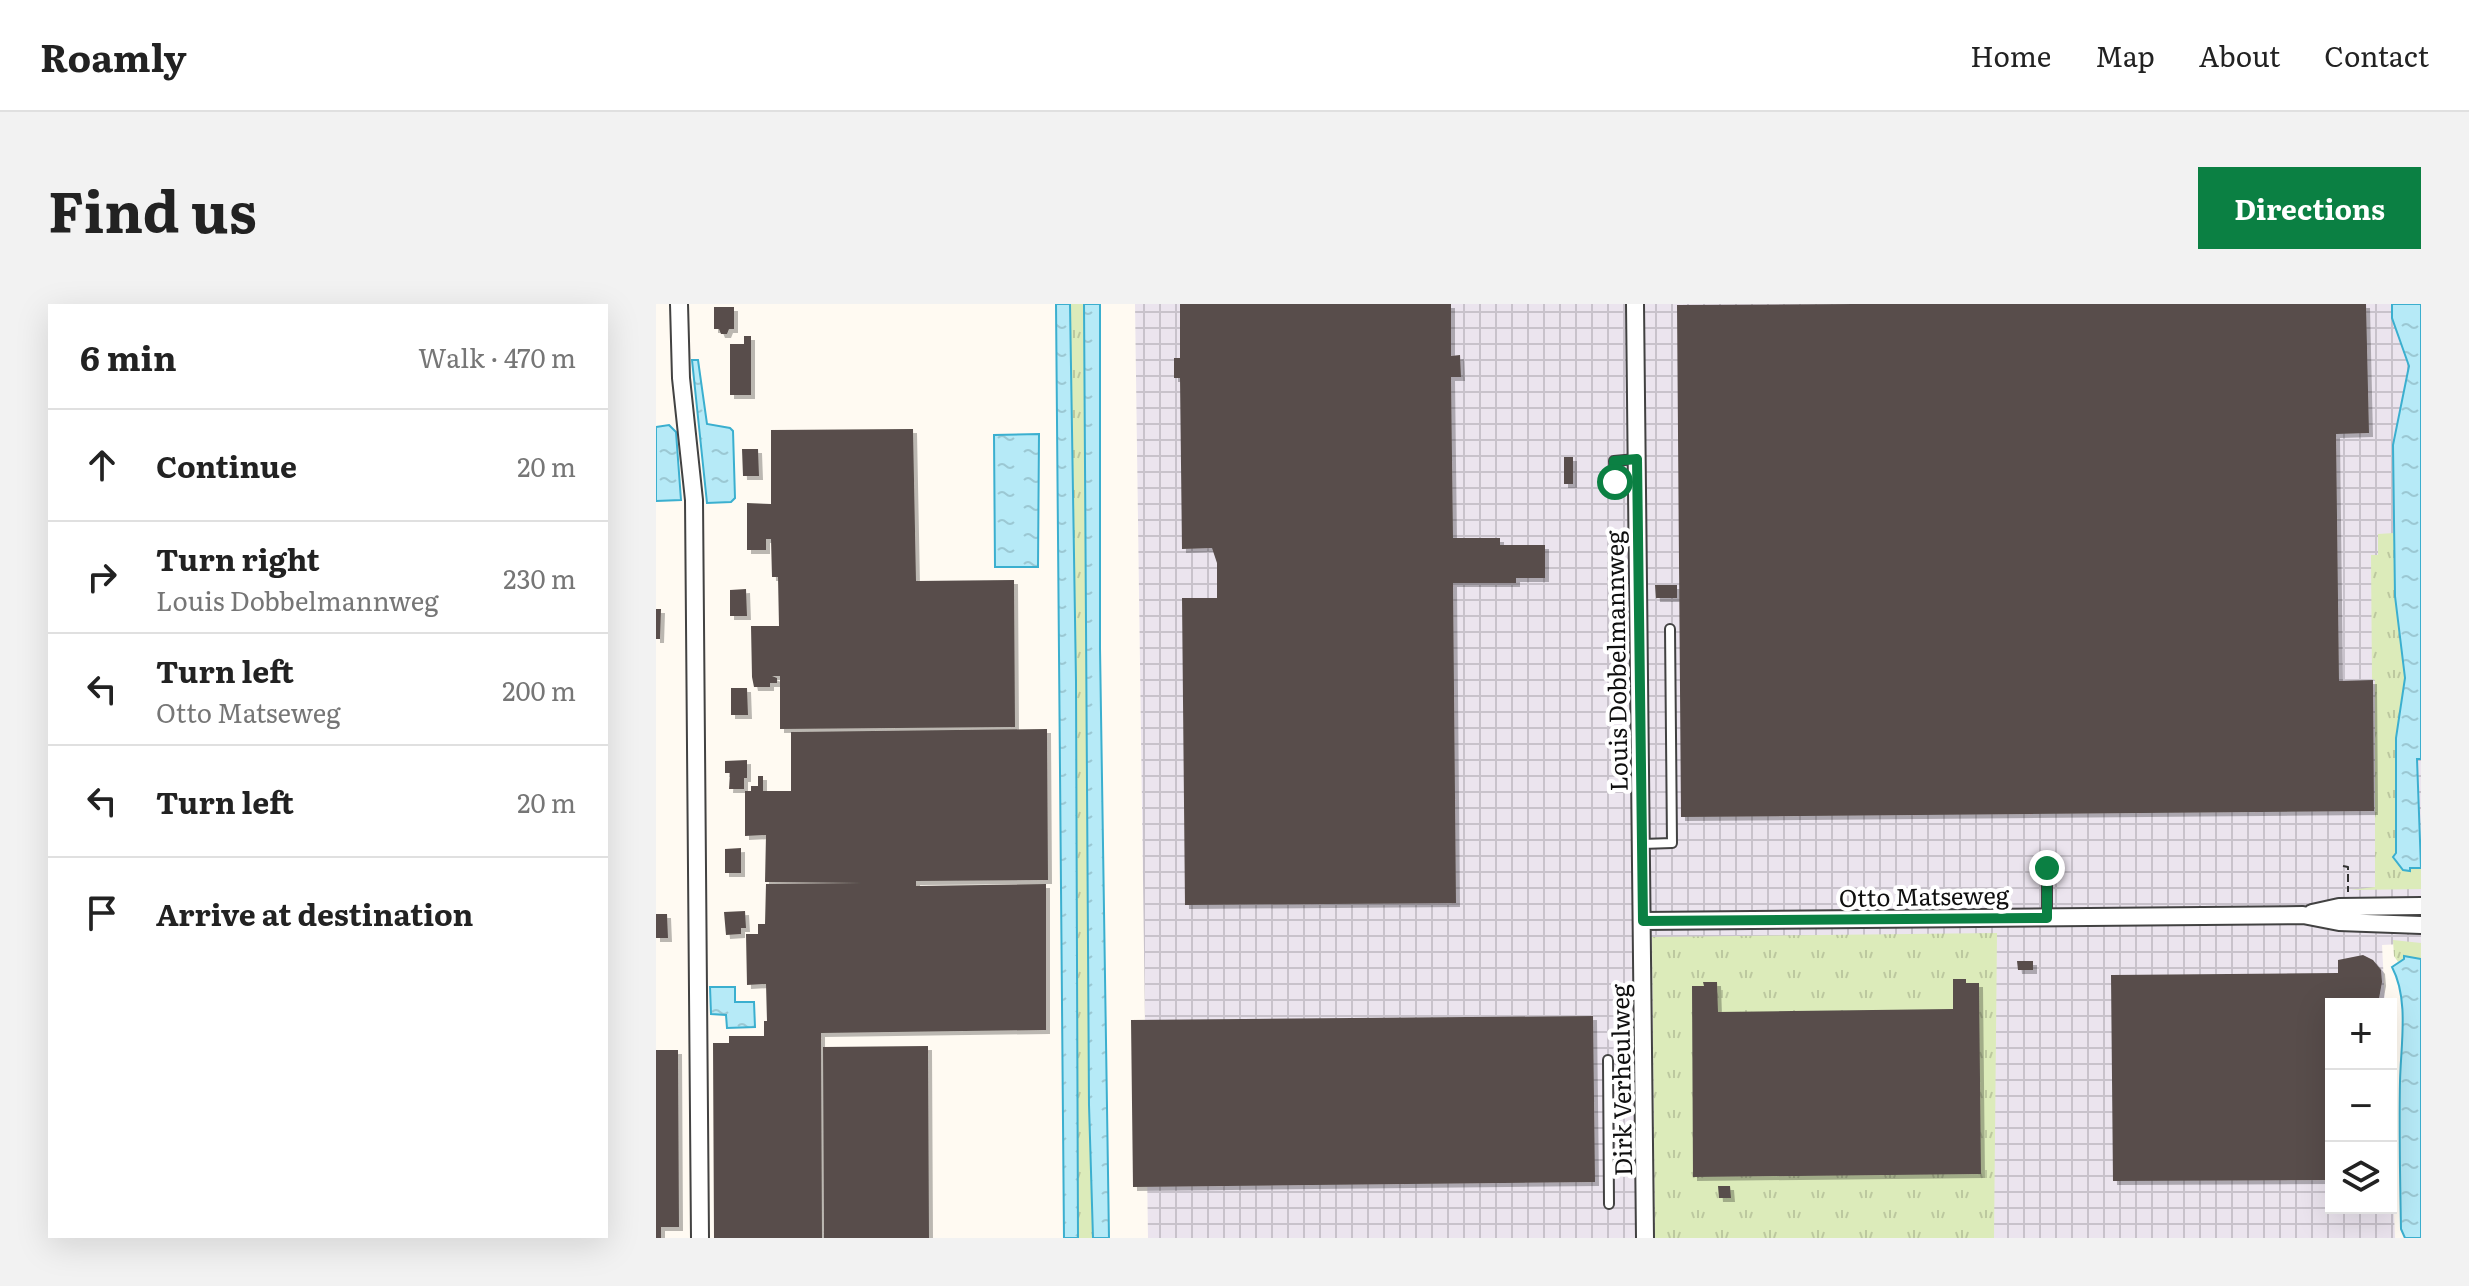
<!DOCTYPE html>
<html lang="en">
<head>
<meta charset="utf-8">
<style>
  :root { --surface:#fff; --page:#f2f2f2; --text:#222; --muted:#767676; --line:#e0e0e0; --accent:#0b8043 }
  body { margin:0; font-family:Literata,serif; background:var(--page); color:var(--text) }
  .controls { position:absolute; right:24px; bottom:24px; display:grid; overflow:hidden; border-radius:0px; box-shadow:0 8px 32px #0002 }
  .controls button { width:72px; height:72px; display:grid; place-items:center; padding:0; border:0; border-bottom:2px solid var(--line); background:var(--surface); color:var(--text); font:40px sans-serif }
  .stop { position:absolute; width:24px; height:24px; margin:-18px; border:6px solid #0b8043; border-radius:50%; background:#fff }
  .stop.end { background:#0b8043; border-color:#fff; box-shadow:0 2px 8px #0008 }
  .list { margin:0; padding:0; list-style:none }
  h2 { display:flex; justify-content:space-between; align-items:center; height:104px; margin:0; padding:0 32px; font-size:34px }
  h2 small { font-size:26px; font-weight:400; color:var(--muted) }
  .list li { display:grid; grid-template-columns:52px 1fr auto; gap:24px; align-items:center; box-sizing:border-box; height:112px; padding:0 32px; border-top:2px solid var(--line) }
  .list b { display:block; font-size:30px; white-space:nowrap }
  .list p { margin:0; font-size:26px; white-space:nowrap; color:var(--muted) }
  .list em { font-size:26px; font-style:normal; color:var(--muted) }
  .icon { flex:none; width:44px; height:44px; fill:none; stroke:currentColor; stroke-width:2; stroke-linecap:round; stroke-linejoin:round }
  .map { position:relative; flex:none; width:1765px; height:934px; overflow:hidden; border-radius:0px }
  header { display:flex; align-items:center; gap:48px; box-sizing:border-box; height:112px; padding:0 40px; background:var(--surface); border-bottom:2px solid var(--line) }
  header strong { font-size:38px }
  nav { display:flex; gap:44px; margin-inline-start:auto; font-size:28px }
  .intro { display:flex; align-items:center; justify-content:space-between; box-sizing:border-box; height:192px; padding:0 48px }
  h1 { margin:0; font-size:56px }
  .button { padding:20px 36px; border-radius:0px; background:var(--accent); color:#fff; font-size:28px; font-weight:700 }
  main { display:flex; gap:48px; padding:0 48px }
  aside { flex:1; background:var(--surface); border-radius:0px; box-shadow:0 8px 32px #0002 }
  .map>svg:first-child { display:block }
  .industrial { fill:url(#industrial-grid) }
  .grass { fill:url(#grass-tufts) }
  .water { fill:url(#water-ripples); stroke:#3bafcf; stroke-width:2 }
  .building { fill:#584e4b; filter:url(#shadow) }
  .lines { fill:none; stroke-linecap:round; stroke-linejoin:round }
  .lane-casing { stroke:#424242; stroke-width:12 }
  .street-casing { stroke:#424242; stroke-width:20 }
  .path { stroke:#313131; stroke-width:2; stroke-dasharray:8 4; stroke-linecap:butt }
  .lane { stroke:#fff; stroke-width:8 }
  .street { stroke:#fff; stroke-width:16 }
  .route { stroke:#0b8043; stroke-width:10 }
  .labels { text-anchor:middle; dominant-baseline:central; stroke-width:8; stroke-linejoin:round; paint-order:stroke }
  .street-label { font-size:24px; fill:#0f0f0f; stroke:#fff }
</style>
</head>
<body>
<header>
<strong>Roamly</strong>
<nav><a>Home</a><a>Map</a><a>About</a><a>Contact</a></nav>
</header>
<div class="intro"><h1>Find us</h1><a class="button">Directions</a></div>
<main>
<aside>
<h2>6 min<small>Walk · 470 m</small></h2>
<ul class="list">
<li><svg class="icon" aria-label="ahead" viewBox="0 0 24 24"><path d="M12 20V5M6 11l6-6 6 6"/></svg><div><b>Continue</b></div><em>20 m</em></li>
<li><svg class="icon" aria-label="right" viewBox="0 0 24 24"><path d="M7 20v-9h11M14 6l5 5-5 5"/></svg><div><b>Turn right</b><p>Louis Dobbelmannweg</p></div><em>230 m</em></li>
<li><svg class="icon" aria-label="left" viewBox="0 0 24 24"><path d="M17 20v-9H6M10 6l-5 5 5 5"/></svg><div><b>Turn left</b><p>Otto Matseweg</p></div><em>200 m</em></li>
<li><svg class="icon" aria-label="left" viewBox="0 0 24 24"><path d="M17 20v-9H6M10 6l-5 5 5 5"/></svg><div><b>Turn left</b></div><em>20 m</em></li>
<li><svg class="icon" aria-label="arrive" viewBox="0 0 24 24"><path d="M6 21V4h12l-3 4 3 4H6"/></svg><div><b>Arrive at destination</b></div></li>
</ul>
</aside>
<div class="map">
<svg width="1765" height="934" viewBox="0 0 1765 934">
  <defs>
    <pattern id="industrial-grid" width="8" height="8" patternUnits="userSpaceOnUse" patternTransform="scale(2)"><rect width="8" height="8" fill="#ebe4ee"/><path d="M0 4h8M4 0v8" fill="none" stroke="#c8c2cb"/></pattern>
    <pattern id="grass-tufts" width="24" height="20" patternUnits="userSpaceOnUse" patternTransform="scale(2)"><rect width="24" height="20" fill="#dcebba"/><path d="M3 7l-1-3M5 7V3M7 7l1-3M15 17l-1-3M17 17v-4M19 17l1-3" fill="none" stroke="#bcc89f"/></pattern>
    <pattern id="water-ripples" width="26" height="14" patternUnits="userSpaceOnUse" patternTransform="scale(2)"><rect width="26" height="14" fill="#b6eaf7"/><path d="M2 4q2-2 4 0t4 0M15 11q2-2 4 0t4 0" fill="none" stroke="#9bc8d3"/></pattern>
    <filter id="shadow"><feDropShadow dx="4" dy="4" stdDeviation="0" flood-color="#0004"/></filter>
  </defs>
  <rect width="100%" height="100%" fill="#fffaf2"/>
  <!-- industrial -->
  <path class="industrial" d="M 479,0 L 1765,0 L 1765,639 L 1726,641 L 1729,700 L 1675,700 L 1675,904 L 1735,904 L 1735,835 L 1739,934 L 492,934 Z"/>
  <!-- grass -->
  <path class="grass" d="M 414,0 L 428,0 L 433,801 L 437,934 L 422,934 L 420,377 Z
    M 1738,229 L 1739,292 L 1749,374 L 1740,434 L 1740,549 L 1737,553 L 1754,564 L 1765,564 L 1765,585 L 1694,586 L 1719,583 L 1719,376 L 1716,375 L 1715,251 L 1722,251 L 1722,230 Z
    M 1341,629 L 1338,934 L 999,934 L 996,633 Z
    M 1737,636 L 1765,639 L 1765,655 L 1748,655 L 1742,658 L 1738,652 Z"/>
  <!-- water -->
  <path class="water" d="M 400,0 L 414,0 L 420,377 L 422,934 L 408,934 Z
    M 428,0 L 444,0 L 444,344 L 453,934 L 437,934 L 433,801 Z
    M 1736,0 L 1765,0 L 1765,455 L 1761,455 L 1765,564 L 1754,564 L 1754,567 L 1747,566 L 1737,553 L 1740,549 L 1740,434 L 1749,374 L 1739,292 L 1737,141 L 1753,62 L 1736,14 Z
    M 36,56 L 42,56 L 51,120 L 74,124 L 77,127 L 79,194 L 75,198 L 51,199 Z
    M 13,121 L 20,128 L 25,196 L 0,197 L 0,123 Z
    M 383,130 L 382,263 L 339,263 L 338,131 Z
    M 1748,652 L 1765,655 L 1765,934 L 1749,934 L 1745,925 C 1744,875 1743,826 1744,777 C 1745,739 1753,695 1736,663 L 1748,655 Z
    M 54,683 L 79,683 L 79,698 L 98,698 L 99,723 L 71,724 L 70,711 L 55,710 Z"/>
  <!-- building -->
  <path class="building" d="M 524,0 L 795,0 L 795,52 L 804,51 L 805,73 L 795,73 L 797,234 L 844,234 L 844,241 L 889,241 L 889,274 L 860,274 L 860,279 L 797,279 L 800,599 L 529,601 L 526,294 L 561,294 L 561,259 L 556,244 L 526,245 L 524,74 L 518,74 L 518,54 L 524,54 Z
    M 1199,0 L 1710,0 L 1713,129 L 1680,130 L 1683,377 L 1717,376 L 1718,507 L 1025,513 L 1021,1 Z
    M 58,3 L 78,3 L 78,25 L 73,25 L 71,30 L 65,30 L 63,25 L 58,25 Z
    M 88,32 L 95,32 L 95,91 L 74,91 L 74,40 L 88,40 Z
    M 257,125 L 260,277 L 358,276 L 359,423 L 124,425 L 124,372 L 116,372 L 121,374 L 121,379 L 114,379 L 114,383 L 98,383 L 96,373 L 95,322 L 123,322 L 122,273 L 116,273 L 115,235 L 110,235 L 110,246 L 91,246 L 91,199 L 115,200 L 115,126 Z
    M 86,145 L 102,145 L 103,172 L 87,172 Z
    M 908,153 L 917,153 L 917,180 L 908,180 Z
    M 999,281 L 1021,281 L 1021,294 L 1000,294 Z
    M 90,285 L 91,312 L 74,312 L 74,286 Z
    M 0,305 L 5,305 L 4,335 L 0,335 Z
    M 75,384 L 91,384 L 92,411 L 75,411 Z
    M 391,425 L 392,576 L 260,577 L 260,582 L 390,580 L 390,726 L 165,729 L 166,934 L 58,934 L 57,739 L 73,739 L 73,732 L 108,732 L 108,717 L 111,717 L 110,680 L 91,681 L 90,630 L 102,630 L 102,620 L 109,620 L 110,580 L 205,579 L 109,578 L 110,531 L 89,532 L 89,487 L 95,487 L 95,482 L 102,482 L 102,472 L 107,472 L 107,487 L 135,487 L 135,428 Z
    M 91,456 L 91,474 L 88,474 L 88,485 L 73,485 L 74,469 L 69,469 L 69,457 Z
    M 85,544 L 85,569 L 69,569 L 69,545 Z
    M 89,607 L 90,624 L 85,624 L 85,630 L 70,631 L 68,608 Z
    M 0,610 L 11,610 L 12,634 L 0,634 Z
    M 1707,651 L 1717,656 L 1725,666 L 1726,678 L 1722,700 L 1675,700 L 1675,876 L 1457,877 L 1455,671 L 1682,669 L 1682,656 Z
    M 1361,657 L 1377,657 L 1377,666 L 1362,666 Z
    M 1297,675 L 1310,675 L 1310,679 L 1323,679 L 1325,870 L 1037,873 L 1036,682 L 1048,682 L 1047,678 L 1061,678 L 1062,708 L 1297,705 Z
    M 937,712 L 939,878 L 477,883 L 475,716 Z
    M 272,742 L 273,934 L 168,934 L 167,743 Z
    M 0,746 L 22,746 L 23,923 L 5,923 L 5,934 L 0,934 Z
    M 1062,882 L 1074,882 L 1075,894 L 1063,894 Z"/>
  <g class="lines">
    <!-- lane casing -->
    <g class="lane-casing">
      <path id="lane" d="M 959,178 L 958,157 L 980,155
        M 986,540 L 1016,539 L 1014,325
        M 1391,564 L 1391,613
        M 952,756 L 953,900"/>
    </g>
    <!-- street casing -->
    <g class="street-casing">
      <path id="street" d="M 23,0 L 25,74 L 38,196 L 44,934
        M 979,0 L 989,934
        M 1656,609 L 1683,603 L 1765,602
        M 987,617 L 1647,611 L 1683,618 L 1765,621"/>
    </g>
    <!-- path -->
    <path class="path" d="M 1687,562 L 1692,563 L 1692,588"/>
    <!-- lane -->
    <use href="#lane" class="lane"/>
    <!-- street -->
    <use href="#street" class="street"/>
  </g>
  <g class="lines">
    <!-- route -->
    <path class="route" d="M 959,178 L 958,157 L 981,155 L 987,617 L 1391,614 L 1391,564"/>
  </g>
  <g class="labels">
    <!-- street labels -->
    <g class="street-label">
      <text transform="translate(959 357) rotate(-91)">Louis Dobbelmannweg</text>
      <text transform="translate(1268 591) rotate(-1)">Otto Matseweg</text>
      <text transform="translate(964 776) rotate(-91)">Dirk Verheulweg</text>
    </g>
  </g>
</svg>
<div class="controls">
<button>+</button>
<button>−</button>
<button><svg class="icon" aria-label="layers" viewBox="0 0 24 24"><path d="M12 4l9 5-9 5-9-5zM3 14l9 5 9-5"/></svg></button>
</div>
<div class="stop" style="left:959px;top:178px"></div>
<div class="stop end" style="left:1391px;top:564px"></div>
</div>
</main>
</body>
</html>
